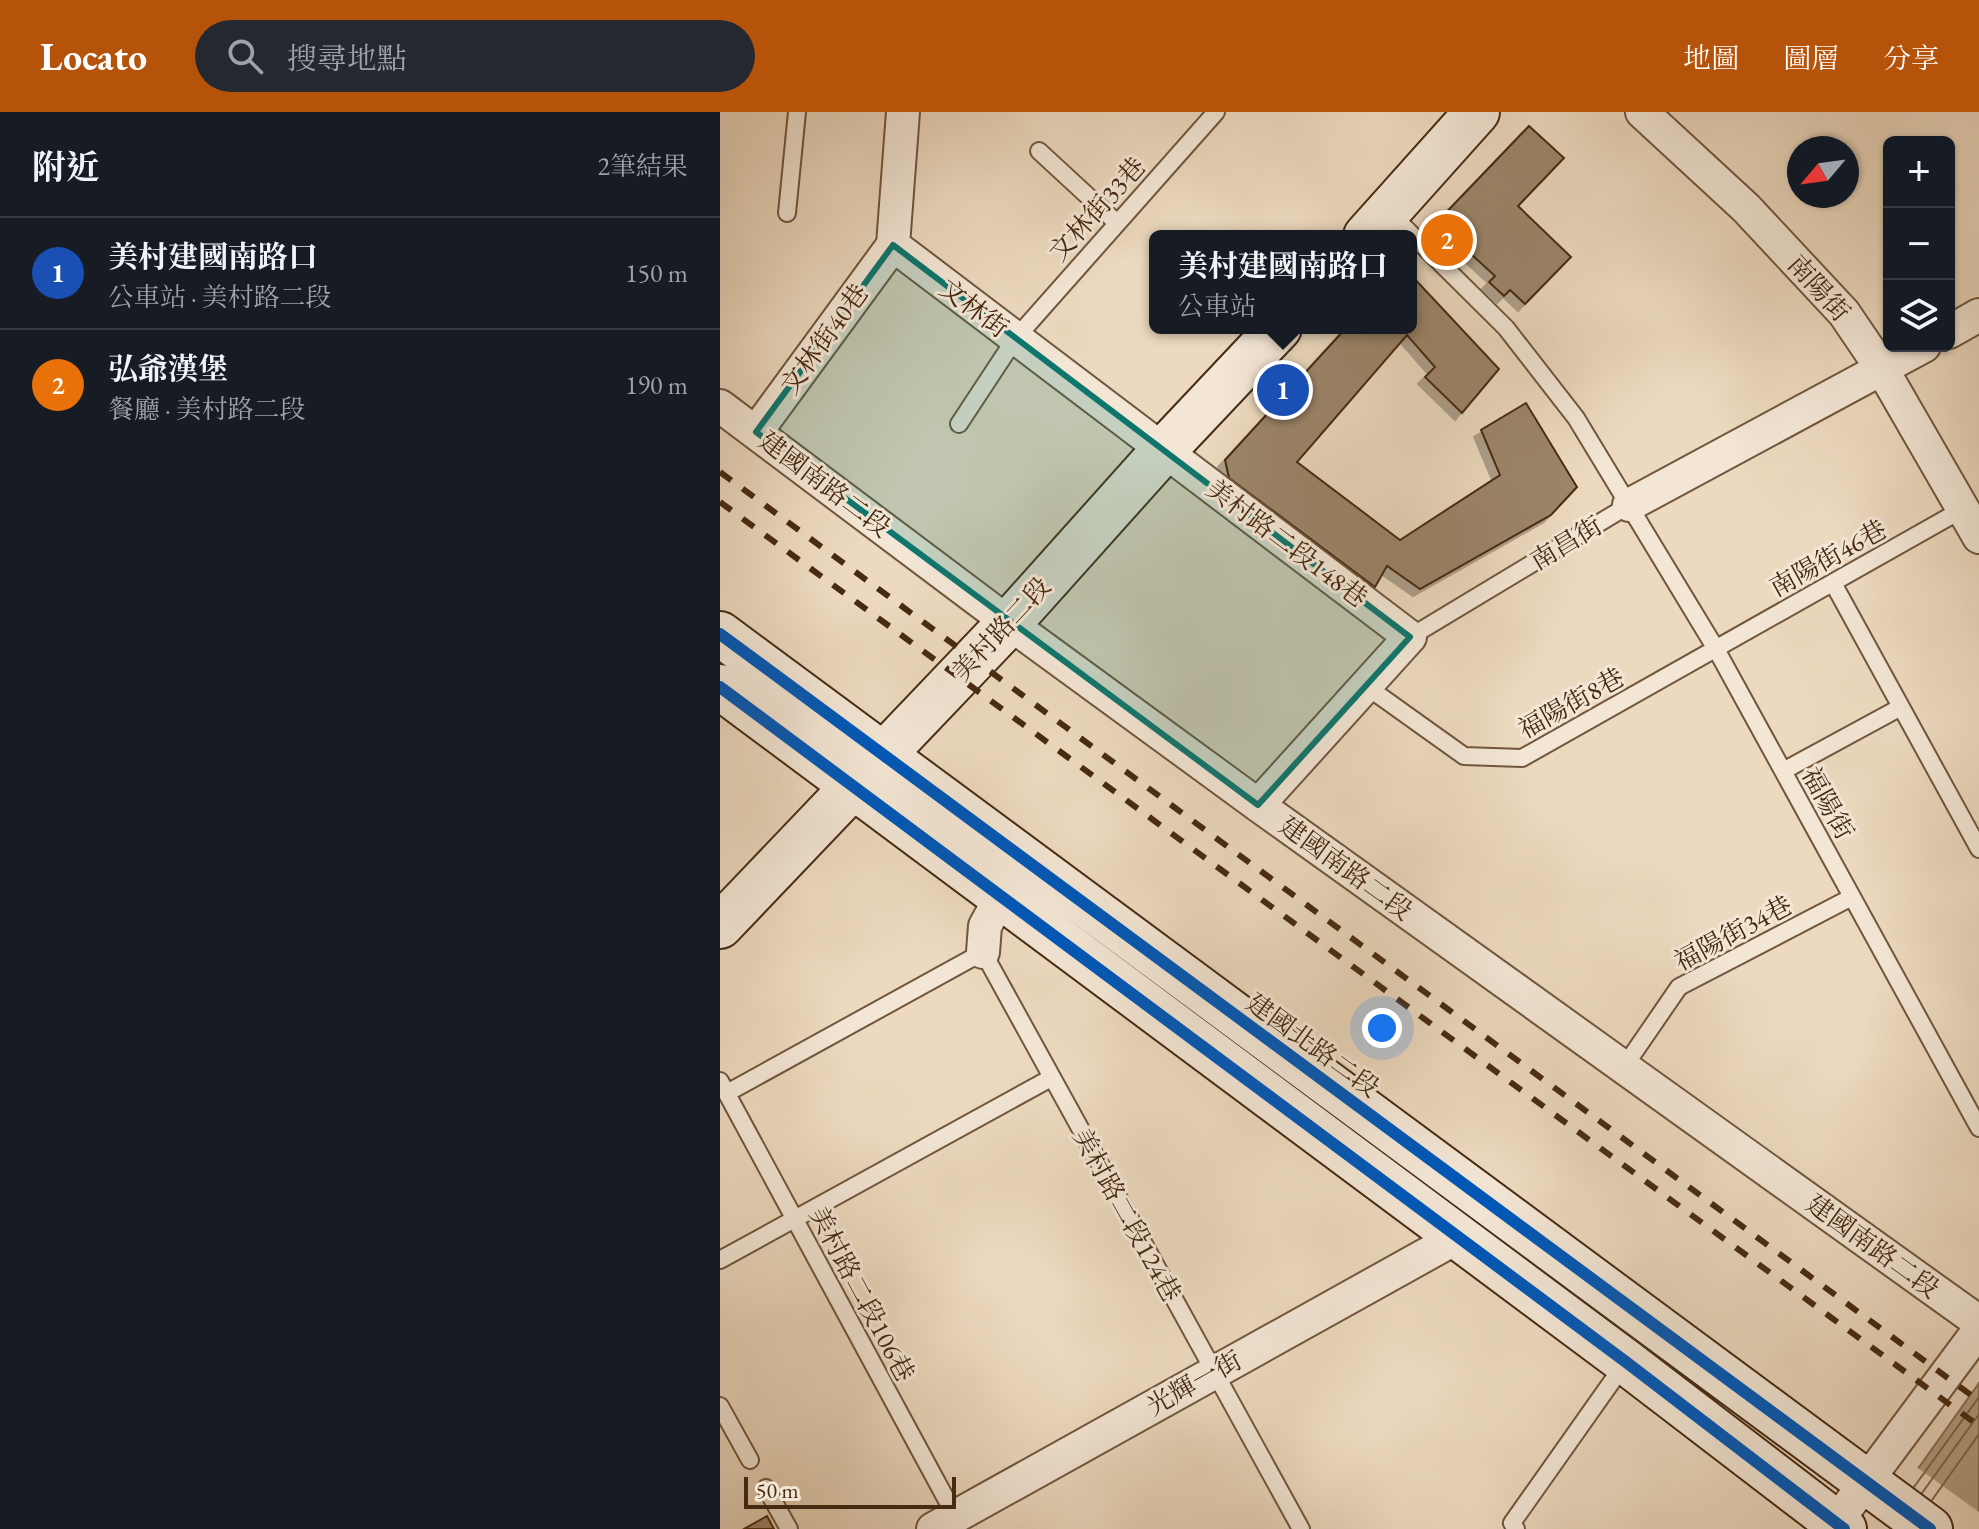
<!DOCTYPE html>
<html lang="zh-TW">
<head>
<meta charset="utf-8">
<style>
  :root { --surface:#171b24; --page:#242831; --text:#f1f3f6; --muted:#9ea1a6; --line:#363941; --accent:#b45309 }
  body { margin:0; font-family:"EB Garamond","Noto Serif TC",serif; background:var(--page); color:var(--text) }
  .controls { position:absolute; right:24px; top:24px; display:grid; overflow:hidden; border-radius:12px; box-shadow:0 2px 6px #0004 }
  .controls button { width:72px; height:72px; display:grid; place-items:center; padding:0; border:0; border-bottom:2px solid var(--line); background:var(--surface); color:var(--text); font:40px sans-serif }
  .compass { position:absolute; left:1067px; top:24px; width:72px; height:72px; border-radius:50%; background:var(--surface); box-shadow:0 2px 6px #0004; rotate:241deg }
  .scale { position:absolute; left:24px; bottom:20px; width:212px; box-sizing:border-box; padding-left:8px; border:4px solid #462a11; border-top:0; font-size:22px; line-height:28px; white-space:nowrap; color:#462a11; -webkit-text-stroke:6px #f3e6d5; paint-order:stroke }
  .you { position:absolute; left:662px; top:916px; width:28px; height:28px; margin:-20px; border:6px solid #fff; border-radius:50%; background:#1a73e8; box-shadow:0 0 0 12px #1a73e833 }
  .badge { display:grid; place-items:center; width:52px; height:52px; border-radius:50%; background:var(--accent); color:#fff; font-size:26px; font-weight:700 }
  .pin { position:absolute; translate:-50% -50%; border:4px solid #fff; box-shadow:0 2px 8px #0006 }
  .popup { position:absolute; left:429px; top:118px; width:268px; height:104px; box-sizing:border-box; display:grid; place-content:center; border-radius:12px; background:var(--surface); filter:drop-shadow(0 2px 6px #0005); font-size:26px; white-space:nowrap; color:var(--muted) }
  .popup b { font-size:30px; color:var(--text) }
  .popup::after { content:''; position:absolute; left:50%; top:100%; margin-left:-16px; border:16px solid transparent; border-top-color:var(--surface) }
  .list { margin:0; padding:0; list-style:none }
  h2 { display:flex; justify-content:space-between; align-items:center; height:104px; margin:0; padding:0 32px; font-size:34px }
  h2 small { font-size:26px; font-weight:400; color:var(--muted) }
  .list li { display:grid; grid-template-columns:52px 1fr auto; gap:24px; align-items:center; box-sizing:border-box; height:112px; padding:0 32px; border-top:2px solid var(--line) }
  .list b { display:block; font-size:30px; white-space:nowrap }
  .list p { margin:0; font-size:26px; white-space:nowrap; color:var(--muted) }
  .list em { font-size:26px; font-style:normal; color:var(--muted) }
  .icon { flex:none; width:44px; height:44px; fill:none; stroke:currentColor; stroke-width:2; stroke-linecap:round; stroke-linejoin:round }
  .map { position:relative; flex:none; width:1259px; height:1417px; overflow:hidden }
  header { display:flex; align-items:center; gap:48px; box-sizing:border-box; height:112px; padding:0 40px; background:var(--accent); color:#fff }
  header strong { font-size:38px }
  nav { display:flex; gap:44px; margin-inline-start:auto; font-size:28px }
  .search { width:560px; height:72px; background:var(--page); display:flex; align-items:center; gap:20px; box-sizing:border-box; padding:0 28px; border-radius:44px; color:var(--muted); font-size:30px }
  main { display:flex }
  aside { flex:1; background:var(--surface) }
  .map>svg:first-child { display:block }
  .water { fill:#b49e84; stroke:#887056; stroke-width:2 }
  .pier { fill:#ecd9bf }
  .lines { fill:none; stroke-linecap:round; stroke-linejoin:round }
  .shore { stroke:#7d644a; stroke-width:2 }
  .building { fill:#9c856b; stroke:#462a11; stroke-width:2; filter:url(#shadow) }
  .lane-casing { stroke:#70563c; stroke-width:20 }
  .street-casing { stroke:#70563c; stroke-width:36 }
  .secondary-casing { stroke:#462a11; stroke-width:48 }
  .lane { stroke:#f3e6d5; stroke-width:16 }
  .street { stroke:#f3e6d5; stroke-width:32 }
  .secondary { stroke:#f3e6d5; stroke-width:44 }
  .rail { stroke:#462a11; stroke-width:6; stroke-dasharray:14 14; stroke-linecap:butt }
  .cycleway-casing { stroke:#f3e6d5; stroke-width:17 }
  .cycleway { stroke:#0057b8; stroke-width:12 }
  .marked { fill:#0f766e; fill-opacity:0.2; stroke:#0f766e; stroke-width:6; stroke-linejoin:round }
  .labels { text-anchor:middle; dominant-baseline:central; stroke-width:6; stroke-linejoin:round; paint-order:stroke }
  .street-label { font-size:26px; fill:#462a11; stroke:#f3e6d5 }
</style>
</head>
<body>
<header>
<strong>Locato</strong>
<div class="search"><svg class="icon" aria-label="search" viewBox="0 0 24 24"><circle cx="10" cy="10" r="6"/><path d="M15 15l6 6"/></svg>搜尋地點</div>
<nav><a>地圖</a><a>圖層</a><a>分享</a></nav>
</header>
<main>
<aside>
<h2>附近<small>2筆結果</small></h2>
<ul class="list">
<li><span class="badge" style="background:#1a4fb4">1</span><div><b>美村建國南路口</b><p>公車站 · 美村路二段</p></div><em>150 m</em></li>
<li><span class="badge" style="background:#e8710a">2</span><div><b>弘爺漢堡</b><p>餐廳 · 美村路二段</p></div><em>190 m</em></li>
</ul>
</aside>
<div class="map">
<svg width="1259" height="1417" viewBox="0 0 1259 1417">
  <defs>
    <filter id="shadow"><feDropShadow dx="-7" dy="7" stdDeviation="0" flood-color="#0004"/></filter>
  </defs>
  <rect width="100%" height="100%" fill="#ecd9bf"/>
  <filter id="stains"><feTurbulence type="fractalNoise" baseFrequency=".0025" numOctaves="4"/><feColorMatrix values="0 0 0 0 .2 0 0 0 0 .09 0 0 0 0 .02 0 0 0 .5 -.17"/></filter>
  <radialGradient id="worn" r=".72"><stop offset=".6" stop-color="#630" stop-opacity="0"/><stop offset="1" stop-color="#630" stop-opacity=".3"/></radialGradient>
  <!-- water -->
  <path class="water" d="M 1259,1271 L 1259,1410 L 1155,1417 Z"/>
  <!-- pier -->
  <path class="pier" d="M 1195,1354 L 1259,1400 L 1259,1417 L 1151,1417 Z"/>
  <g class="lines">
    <!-- shore -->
    <path class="shore" d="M 1194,1375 L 1259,1285
      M 1202,1381 L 1259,1302
      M 1212,1388 L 1259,1322"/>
  </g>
  <!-- building -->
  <path class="building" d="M 809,14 L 844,46 L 798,94 L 851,145 L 805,192 L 790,178 L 784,184 L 769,170 L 775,164 L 751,142 L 746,148 L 723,126 L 727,122 L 716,111 Z
    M 691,163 L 779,257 L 742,301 L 705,265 L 715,255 L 687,223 L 577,350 L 680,428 L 780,363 L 761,318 L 806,291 L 857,375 L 831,403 L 700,477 L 667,454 L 655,475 L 509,366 L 505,348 L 626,216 L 691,216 Z
    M 47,1404 L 54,1417 L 24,1417 Z"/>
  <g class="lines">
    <!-- lane casing -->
    <g class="lane-casing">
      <path id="lane" d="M 319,39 L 397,111
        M 67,101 L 77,0
        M 670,101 L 786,216 L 856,306 L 996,537 L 1259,1016
        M 239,312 L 295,227 L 496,0
        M 1113,471 L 1259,737
        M 690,525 L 909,393
        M 646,574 L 744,644 L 802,646 L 1243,397
        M 1063,659 L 1181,595
        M 904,955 L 959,875 L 1132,785
        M 0,969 L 238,1409
        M 7,981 L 263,840 L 581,1417
        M 0,1148 L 331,966
        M 0,1294 L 30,1348
        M 46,1376 L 69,1417
        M 796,1417 L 792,1411 L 905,1251"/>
    </g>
    <!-- street casing -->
    <g class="street-casing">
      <path id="street" d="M 183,0 L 173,133 L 690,525 L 538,693
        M 922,0 L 1026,96 L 1124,201 L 1162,257 L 1259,425
        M 1229,220 L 1259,203
        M 0,294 L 289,511 L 538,693 L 1259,1210
        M 36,320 L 173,133
        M 909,393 L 1204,234
        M 263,840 L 265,814 L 281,785
        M 213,1417 L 736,1126
        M 1111,1417 L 1259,1218"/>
    </g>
    <!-- secondary casing -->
    <g class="secondary-casing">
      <path id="secondary" d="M 646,124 L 757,0
        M 0,522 L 1210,1417
        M 0,575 L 906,1250 L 1124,1417
        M 0,814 L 289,511 L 444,338 L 559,216"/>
    </g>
    <!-- lane -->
    <use href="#lane" class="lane"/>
    <!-- street -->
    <use href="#street" class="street"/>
    <!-- secondary -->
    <use href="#secondary" class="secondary"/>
    <!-- rail -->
    <path class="rail" d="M 0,360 L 1259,1289
      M 0,390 L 1259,1314"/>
    <!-- cycleway casing -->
    <g class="cycleway-casing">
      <path id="cycleway" d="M 0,522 L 1210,1417
        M 0,575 L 906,1250 L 1124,1417"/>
    </g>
    <!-- cycleway -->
    <use href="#cycleway" class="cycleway"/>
  </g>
  <!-- marked area -->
  <path class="marked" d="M 173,133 L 690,525 L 538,693 L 36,320 Z"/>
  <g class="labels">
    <!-- street labels -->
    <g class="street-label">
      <text transform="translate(377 97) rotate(-48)">文林街33巷</text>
      <text transform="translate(1099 176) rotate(48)">南陽街</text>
      <text transform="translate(254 196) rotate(37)">文林街</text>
      <text transform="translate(104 227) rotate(-54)">文林街40巷</text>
      <text transform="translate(105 372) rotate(37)">建國南路二段</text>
      <text transform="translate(567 431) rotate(37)">美村路二段148巷</text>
      <text transform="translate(846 431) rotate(-31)">南昌街</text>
      <text transform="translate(1108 446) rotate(-29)">南陽街46巷</text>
      <text transform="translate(281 517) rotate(-47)">美村路二段</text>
      <text transform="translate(851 591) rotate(-29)">福陽街8巷</text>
      <text transform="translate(1108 691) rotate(61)">福陽街</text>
      <text transform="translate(626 756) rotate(36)">建國南路二段</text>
      <text transform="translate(1013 821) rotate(-28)">福陽街34巷</text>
      <text transform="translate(593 933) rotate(36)">建國北路二段</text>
      <text transform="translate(407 1103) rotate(61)">美村路二段124巷</text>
      <text transform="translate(1153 1134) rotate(36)">建國南路二段</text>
      <text transform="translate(142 1182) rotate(62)">美村路二段106巷</text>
      <text transform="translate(474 1271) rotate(-29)">光輝一街</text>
    </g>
  </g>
  <rect width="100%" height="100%" filter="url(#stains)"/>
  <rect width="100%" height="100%" fill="url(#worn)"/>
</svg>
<div class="controls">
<button>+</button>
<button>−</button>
<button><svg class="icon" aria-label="layers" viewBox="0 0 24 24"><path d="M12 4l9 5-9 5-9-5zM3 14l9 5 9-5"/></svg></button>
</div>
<svg class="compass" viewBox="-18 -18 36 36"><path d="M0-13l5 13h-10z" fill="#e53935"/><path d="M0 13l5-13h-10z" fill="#9ea1a6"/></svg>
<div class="scale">50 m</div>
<div class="you"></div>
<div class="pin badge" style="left:563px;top:278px;background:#1a4fb4">1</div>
<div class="popup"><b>美村建國南路口</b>公車站</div>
<div class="pin badge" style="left:727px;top:128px;background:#e8710a">2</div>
</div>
</main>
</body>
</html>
